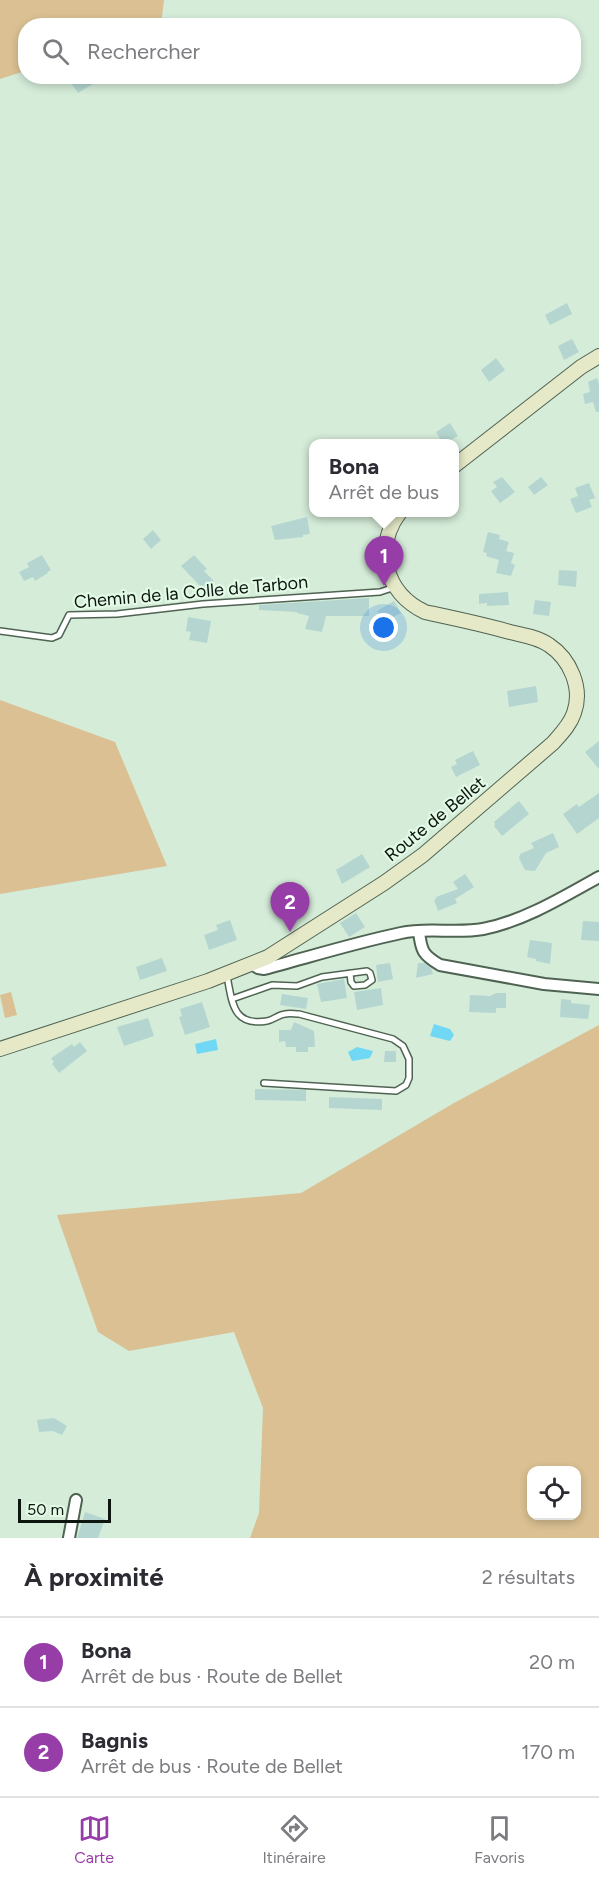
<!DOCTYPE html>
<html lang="fr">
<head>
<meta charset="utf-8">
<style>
  :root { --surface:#fff; --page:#f7f7f7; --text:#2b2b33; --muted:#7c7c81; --line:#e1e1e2; --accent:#973da8 }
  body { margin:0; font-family:Figtree,sans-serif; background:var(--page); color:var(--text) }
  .controls { position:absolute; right:18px; bottom:18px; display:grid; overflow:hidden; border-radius:12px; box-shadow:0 3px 9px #0003 }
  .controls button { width:54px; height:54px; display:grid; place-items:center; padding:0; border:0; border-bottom:2px solid var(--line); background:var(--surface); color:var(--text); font:30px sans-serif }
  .scale { position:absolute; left:18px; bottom:15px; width:93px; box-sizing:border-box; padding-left:6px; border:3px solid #0e1610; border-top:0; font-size:16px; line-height:21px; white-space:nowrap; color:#0e1610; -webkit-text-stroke:4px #e2fae6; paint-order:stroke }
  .you { position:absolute; left:384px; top:628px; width:21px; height:21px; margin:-15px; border:4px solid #fff; border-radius:50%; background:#1a73e8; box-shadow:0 0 0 9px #1a73e833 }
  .badge { display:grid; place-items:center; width:39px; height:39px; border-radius:50%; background:var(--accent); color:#fff; font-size:20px; font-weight:700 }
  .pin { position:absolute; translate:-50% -50px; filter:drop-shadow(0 2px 3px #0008) }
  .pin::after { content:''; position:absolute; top:32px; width:21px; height:18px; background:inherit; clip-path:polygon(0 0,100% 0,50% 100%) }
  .popup { position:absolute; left:309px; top:439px; width:150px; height:78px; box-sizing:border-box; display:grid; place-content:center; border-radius:12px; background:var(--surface); filter:drop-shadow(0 2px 4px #0005); font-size:20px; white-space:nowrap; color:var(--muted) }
  .popup b { font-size:22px; color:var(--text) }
  .popup::after { content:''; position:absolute; left:50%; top:100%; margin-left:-12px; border:12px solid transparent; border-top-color:var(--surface) }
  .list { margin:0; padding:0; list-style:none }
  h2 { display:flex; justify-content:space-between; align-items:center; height:78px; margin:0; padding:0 24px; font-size:26px }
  h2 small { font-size:20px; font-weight:400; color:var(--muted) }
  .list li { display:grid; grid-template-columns:39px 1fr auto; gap:18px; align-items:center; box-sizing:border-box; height:90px; padding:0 24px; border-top:2px solid var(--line) }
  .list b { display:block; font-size:22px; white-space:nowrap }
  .list p { margin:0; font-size:20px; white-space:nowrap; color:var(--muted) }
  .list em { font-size:20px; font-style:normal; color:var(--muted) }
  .icon { flex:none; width:33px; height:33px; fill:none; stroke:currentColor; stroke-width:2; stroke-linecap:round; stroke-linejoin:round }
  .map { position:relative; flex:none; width:599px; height:1538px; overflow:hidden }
  .search { position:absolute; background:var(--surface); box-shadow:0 3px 9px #0003; left:18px; right:18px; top:18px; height:66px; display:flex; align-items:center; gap:15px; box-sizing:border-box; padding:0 21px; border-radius:24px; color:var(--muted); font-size:22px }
  .sheet { height:258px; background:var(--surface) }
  nav { display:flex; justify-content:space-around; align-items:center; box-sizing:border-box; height:84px; border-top:2px solid var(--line); background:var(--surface); font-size:16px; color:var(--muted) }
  nav a { display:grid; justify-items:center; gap:3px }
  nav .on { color:var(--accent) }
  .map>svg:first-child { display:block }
  .green { fill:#dac092; fill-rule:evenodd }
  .water { fill:#70d8f5 }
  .building { fill:#b5d6d0 }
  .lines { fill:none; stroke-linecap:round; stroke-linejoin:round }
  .service-casing { stroke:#4f6352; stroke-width:8 }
  .minor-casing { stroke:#4f6352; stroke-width:14 }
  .secondary-casing { stroke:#4f6352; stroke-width:16 }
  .service { stroke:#fff; stroke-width:5 }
  .minor { stroke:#fff; stroke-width:10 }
  .secondary { stroke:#e5e9c7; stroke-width:14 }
  .labels { text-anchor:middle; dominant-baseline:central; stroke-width:4.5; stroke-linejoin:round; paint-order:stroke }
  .street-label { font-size:18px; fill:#0e1610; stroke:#e2fae6 }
</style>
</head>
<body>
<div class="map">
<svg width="599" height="1538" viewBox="0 0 599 1538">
  <rect width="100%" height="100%" fill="#d5ecd9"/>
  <!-- green -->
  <path class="green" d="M 0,0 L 164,0 L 161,25 L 26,26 L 25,71 L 0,79 Z
    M 0,700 L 115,742 L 167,866 L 0,894 Z
    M 11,992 L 17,1015 L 5,1018 L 0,995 Z
    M 599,1025 L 599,1538 L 250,1538 L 259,1513 L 263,1408 L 234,1332 L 129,1351 L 98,1332 L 57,1215 L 301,1193 L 454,1103 ZM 576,1470 L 576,1516 L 532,1516 L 532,1470 Z"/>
  <!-- water -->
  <path class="water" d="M 434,1024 L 450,1029 L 454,1035 L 450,1041 L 430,1036 Z
    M 216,1039 L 218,1050 L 197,1054 L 195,1044 Z
    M 357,1047 L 373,1051 L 370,1058 L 352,1061 L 348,1052 Z"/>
  <!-- building -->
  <path class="building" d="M 74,76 L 106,76 L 78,93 L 69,80 Z
    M 567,303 L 572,314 L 550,325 L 545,315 Z
    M 572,339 L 579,352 L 564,360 L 558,346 Z
    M 496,358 L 505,370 L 489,382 L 481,370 Z
    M 597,378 L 599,384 L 599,412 L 596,412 L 593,402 L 585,404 L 583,394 L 590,392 L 588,382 Z
    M 450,423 L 458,436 L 443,444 L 436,432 Z
    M 502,477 L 515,492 L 500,503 L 491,491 L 497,487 L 493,482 Z
    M 541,477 L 548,485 L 534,495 L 528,487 Z
    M 589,483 L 595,498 L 589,500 L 592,507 L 576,513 L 570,499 L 578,496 L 575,488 Z
    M 307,517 L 310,534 L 303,535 L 303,537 L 275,540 L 271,526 Z
    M 153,530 L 161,540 L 151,549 L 143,539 Z
    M 488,532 L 500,535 L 499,539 L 509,542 L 506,551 L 514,553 L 511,563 L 515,565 L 511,576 L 496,573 L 499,560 L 486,556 L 487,553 L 483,552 Z
    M 42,555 L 51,570 L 47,572 L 48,573 L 35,581 L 33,577 L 24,581 L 19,572 L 29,567 L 27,563 Z
    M 194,555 L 207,569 L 204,571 L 214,581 L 204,590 L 181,566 Z
    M 559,570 L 577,571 L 576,587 L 558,585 Z
    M 508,592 L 509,605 L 487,606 L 487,603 L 479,604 L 479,594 Z
    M 369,598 L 369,616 L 326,616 L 322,632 L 305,629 L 309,616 L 297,613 L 297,612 L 259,610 L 259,605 Z
    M 535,600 L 551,602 L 549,616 L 533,614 Z
    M 394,601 L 401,613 L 383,622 L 377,611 Z
    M 188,617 L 211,621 L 207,643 L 189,640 L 191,632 L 186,631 Z
    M 536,686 L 538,702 L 509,707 L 507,691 Z
    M 599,741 L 599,769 L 585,752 Z
    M 473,751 L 480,765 L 456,777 L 451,767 L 457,764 L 455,760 Z
    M 599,793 L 599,818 L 577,834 L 563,814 L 577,804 L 579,807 Z
    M 519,801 L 529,814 L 502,836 L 494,826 L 495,824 L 494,822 Z
    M 553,833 L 559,847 L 546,853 L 535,871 L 525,870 L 519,858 L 520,854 L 534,848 L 531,843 Z
    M 362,854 L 370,867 L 342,884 L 336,870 Z
    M 465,874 L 474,887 L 455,899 L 457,903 L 438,911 L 434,900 L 436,899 L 436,897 L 458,889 L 453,882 Z
    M 296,895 L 306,910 L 285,923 L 275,908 Z
    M 356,913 L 365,927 L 349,937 L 340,923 Z
    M 230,920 L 237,940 L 209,950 L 204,935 L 218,930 L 216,925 Z
    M 583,921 L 599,922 L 599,941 L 581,940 Z
    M 530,940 L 552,943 L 550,964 L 536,961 L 536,959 L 527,957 Z
    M 162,958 L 167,971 L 140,980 L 136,967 Z
    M 390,963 L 393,979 L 378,982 L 376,965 Z
    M 418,963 L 424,963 L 431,968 L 433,974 L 416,978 Z
    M 344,979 L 347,998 L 321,1002 L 317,984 Z
    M 381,988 L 383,1005 L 357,1010 L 354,992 Z
    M 496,993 L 506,993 L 506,1008 L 496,1008 L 496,1013 L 469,1012 L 470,995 L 490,996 Z
    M 282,994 L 308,998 L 306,1009 L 280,1005 Z
    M 561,999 L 571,1000 L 571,1003 L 590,1005 L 588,1019 L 560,1017 Z
    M 202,1002 L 210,1027 L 185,1035 L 179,1017 L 182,1016 L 180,1009 Z
    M 148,1018 L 154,1036 L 124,1046 L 117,1027 Z
    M 294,1022 L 314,1031 L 315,1047 L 308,1047 L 308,1052 L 296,1052 L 296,1047 L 286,1047 L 285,1041 L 279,1042 L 279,1030 L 291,1030 Z
    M 80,1042 L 87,1051 L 59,1073 L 52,1064 L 54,1062 L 51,1058 L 72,1044 L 74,1047 Z
    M 385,1051 L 396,1051 L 396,1062 L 384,1062 Z
    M 255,1089 L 306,1090 L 306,1101 L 255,1100 Z
    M 329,1097 L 382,1099 L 382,1110 L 329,1108 Z
    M 54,1418 L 67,1426 L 62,1435 L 53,1431 L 39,1432 L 37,1420 Z
    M 85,1512 L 105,1519 L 98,1538 L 77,1538 Z"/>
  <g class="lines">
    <!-- service casing -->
    <g class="service-casing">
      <path id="service" d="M 0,631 L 52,638 L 59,635 L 69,615 L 117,614 L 203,604 L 380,592 L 395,587
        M 227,976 C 232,1001 232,1027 267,1021 C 273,1020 278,1015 285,1014 C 289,1013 295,1014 299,1014 L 393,1039 L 403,1046 L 409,1059 L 409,1078 L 406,1085 L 396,1091 L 264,1083
        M 232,999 L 272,985 L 297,986 L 322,977 L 367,971 L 370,973 L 372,980 L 365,985 L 354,986 L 351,982 L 350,973"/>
    </g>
    <!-- minor casing -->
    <g class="minor-casing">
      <path id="minor" d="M 419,931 C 421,951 423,955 440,965 L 544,984 L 599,989
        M 252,964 L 258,968 L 264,969 C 309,957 354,943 401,933 C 427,927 456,934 483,929 C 524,921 563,897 599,877
        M 69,1538 L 76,1500"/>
    </g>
    <!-- secondary casing -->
    <g class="secondary-casing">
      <path id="secondary" d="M 454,466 L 581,367 L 599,356
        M 0,1049 L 208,981 L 268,957 L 384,883 L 423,855 L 553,743 C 561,734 570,725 574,713 C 583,688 570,659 549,645 C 538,637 522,635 510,632 C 482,624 453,618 425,612 C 385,593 373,548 400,512"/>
    </g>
    <!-- service -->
    <use href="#service" class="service"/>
    <!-- minor -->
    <use href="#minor" class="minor"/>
    <!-- secondary -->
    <use href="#secondary" class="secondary"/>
  </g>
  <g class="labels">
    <!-- street labels -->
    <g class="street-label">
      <text transform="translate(191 592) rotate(-5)">Chemin de la Colle de Tarbon</text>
      <text transform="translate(435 819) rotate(-39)">Route de Bellet</text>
    </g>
  </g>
</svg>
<div class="controls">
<button><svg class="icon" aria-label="locate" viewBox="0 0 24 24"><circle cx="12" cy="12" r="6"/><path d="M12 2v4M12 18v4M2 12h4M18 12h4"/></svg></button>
</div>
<div class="scale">50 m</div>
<div class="you"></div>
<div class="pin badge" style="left:384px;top:586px">1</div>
<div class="popup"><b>Bona</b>Arrêt de bus</div>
<div class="pin badge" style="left:290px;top:932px">2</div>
<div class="search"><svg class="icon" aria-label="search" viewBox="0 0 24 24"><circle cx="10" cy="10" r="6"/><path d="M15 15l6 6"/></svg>Rechercher</div>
</div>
<section class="sheet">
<h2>À proximité<small>2 résultats</small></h2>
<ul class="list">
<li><span class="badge">1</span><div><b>Bona</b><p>Arrêt de bus · Route de Bellet</p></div><em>20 m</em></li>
<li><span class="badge">2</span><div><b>Bagnis</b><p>Arrêt de bus · Route de Bellet</p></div><em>170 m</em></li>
</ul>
</section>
<nav>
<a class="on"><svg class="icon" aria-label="map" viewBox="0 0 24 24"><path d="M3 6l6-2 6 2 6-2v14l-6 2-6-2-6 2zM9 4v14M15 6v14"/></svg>Carte</a>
<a><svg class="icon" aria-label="directions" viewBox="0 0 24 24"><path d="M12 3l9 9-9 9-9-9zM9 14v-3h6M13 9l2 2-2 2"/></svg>Itinéraire</a>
<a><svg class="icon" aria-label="saved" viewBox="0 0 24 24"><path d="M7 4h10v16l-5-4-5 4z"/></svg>Favoris</a>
</nav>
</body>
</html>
